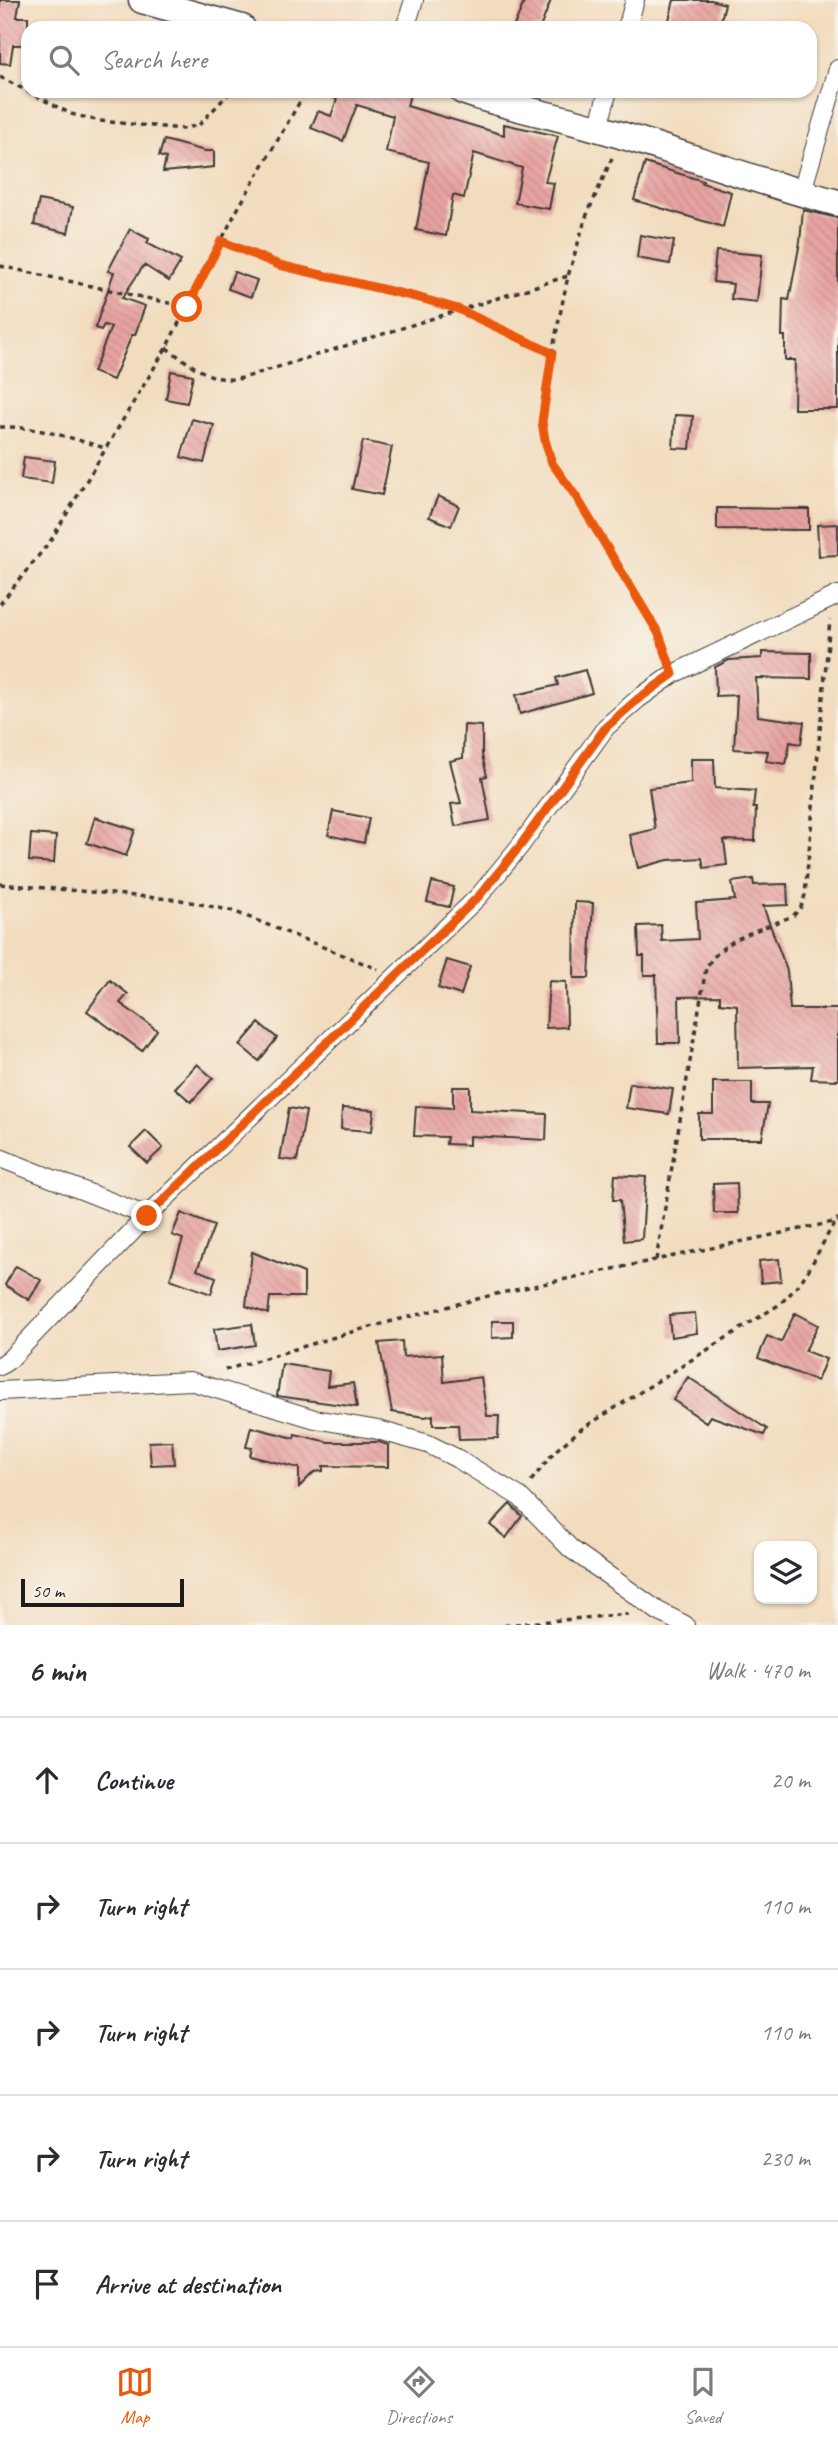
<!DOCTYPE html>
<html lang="en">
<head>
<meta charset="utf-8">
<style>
  :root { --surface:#fff; --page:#f2f2f3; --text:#2b2b33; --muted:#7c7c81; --line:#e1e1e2; --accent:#ea580c }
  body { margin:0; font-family:Caveat,sans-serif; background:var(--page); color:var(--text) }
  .controls { position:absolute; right:21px; bottom:21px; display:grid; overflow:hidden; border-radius:14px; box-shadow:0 2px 5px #0004 }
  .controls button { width:63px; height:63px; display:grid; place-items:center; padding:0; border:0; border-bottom:2px solid var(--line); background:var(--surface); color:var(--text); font:35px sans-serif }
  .scale { position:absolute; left:21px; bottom:18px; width:163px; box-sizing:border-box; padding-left:7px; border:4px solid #1c1c1c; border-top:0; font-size:19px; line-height:24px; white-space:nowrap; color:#1c1c1c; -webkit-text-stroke:5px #f7f3e8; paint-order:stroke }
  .stop { position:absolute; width:21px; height:21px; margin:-16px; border:5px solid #ea580c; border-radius:50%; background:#fff }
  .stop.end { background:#ea580c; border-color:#fff; box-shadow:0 2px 7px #0008 }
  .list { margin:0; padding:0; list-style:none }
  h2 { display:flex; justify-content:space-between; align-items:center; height:91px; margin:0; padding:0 28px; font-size:30px }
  h2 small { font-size:23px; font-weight:400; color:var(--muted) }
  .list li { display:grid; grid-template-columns:46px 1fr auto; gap:21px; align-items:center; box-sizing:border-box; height:126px; padding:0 28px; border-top:2px solid var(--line) }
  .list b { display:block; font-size:26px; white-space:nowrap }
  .list em { font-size:23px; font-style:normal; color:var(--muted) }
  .icon { flex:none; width:38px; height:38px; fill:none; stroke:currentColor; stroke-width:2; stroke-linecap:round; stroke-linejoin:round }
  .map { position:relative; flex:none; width:838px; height:1625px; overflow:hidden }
  .search { position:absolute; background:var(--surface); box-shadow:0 2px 5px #0004; left:21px; right:21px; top:21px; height:77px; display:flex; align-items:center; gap:18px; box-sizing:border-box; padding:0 24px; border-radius:21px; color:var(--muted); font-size:26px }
  .sheet { height:721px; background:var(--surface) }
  nav { display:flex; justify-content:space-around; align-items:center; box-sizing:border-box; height:98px; border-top:2px solid var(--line); background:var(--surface); font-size:19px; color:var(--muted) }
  nav a { display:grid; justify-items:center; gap:4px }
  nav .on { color:var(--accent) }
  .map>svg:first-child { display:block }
  .building { fill:url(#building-back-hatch) }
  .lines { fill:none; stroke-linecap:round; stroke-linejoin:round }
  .street-casing { stroke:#3c3934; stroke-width:20 }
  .secondary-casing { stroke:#3c3934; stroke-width:29 }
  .path { stroke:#3c3934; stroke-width:3.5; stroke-dasharray:5 5; stroke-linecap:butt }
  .street { stroke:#fff; stroke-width:18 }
  .secondary { stroke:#fff; stroke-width:26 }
  .route { stroke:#ea580c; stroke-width:9 }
</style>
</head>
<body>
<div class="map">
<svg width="838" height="1625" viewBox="0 0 838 1625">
  <defs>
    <pattern id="building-back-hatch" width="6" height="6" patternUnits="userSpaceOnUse" patternTransform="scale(1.75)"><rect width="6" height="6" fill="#e7a3a1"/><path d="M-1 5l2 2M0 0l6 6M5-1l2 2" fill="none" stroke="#c68c8a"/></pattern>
  </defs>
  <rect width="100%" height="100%" fill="#f7f3e8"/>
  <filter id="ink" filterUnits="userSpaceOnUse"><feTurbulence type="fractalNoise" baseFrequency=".0143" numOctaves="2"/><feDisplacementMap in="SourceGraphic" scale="14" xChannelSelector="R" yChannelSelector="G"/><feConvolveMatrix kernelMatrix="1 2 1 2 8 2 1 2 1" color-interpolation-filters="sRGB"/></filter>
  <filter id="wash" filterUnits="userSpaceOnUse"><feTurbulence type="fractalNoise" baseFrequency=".00686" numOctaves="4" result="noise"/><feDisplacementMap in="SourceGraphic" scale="28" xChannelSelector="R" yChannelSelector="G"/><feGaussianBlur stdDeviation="1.57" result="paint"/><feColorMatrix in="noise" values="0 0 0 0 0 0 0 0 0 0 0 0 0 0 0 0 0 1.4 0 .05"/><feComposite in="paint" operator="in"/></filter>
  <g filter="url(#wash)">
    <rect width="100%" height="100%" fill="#f2dcbe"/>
    <g id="blocks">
      <!-- building -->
      <path class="building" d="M 0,0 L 20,0 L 17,17 L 28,17 L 28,45 L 13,45 L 10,64 L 0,63 Z
        M 525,0 L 551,0 L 540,28 L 513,28 Z
        M 674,0 L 711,0 L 725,4 L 719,28 L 667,28 Z
        M 327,91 L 411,91 L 407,106 L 504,135 L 504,124 L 558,136 L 545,182 L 554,183 L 549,209 L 515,203 L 522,168 L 474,153 L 464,198 L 453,195 L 446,236 L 416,230 L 429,162 L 386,152 L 393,116 L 357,105 L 343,141 L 311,128 L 318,111 L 331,116 L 337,99 L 326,96 Z
        M 164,140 L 205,151 L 214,151 L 214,167 L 163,172 L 166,158 L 159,156 Z
        M 645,163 L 703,181 L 702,183 L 731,192 L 723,227 L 634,200 Z
        M 39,200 L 73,207 L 68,233 L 34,225 Z
        M 803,210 L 838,218 L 838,409 L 794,409 L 795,360 L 785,360 L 785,336 L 782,336 L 783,299 L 789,300 L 800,242 Z
        M 130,229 L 149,239 L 147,243 L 181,261 L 169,281 L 144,265 L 122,298 L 145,306 L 135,335 L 132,335 L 113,380 L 93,372 L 111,327 L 104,325 L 101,330 L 95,328 L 114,272 L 108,271 Z
        M 640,235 L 674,241 L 670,264 L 637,258 Z
        M 716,251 L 762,255 L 757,302 L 731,299 L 733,284 L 713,282 Z
        M 234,272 L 257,280 L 251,297 L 228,289 Z
        M 171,371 L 193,375 L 187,403 L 166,399 Z
        M 675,415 L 693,416 L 690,449 L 673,448 Z
        M 192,419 L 214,425 L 204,463 L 181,457 Z
        M 363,441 L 392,447 L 382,495 L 352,489 Z
        M 24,457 L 55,461 L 52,483 L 21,479 Z
        M 438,496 L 459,506 L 451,526 L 429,517 Z
        M 717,508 L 809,509 L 809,530 L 717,529 Z
        M 838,524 L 838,555 L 819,556 L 817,525 Z
        M 762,652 L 811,653 L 811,679 L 756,678 L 758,716 L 804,722 L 801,744 L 790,742 L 786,764 L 766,761 L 768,751 L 734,749 L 737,695 L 716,696 L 715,667 L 729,660 L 762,658 Z
        M 585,670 L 592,693 L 520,714 L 516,695 L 558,685 L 556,678 Z
        M 464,725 L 482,726 L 482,755 L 487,776 L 482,777 L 490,820 L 455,826 L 451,804 L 461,803 L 450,761 L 463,758 Z
        M 691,759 L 714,759 L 715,788 L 755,791 L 753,808 L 756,808 L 755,841 L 724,840 L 727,865 L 704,868 L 702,858 L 668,860 L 638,868 L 630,835 L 655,829 L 649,788 L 691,783 Z
        M 333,811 L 369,818 L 364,843 L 328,835 Z
        M 95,817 L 135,830 L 126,856 L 87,843 Z
        M 31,834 L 56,836 L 54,863 L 29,861 Z
        M 753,879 L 754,885 L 787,884 L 788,905 L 763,906 L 787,971 L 790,1009 L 838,1009 L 838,1080 L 811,1079 L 813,1066 L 738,1068 L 737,1005 L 720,1003 L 720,996 L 679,997 L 680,1043 L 658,1043 L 656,975 L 644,975 L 644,956 L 639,956 L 638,926 L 661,925 L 662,941 L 698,939 L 696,903 L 735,900 L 732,882 Z
        M 432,882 L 454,887 L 449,907 L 427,902 Z
        M 575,902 L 593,903 L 589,978 L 574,978 Z
        M 447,960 L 470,967 L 461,995 L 438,988 Z
        M 110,980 L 128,994 L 120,1003 L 157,1030 L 142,1051 L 87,1011 Z
        M 549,981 L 566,982 L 567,1027 L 546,1028 Z
        M 259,1023 L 277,1038 L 259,1061 L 240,1045 Z
        M 197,1064 L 213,1078 L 191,1102 L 175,1088 Z
        M 713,1082 L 752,1082 L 752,1104 L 768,1104 L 762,1139 L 699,1139 L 699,1114 L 713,1114 Z
        M 630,1083 L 673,1089 L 669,1114 L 626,1108 Z
        M 453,1087 L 470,1087 L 470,1110 L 547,1114 L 546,1140 L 469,1136 L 469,1145 L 446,1144 L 447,1137 L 414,1136 L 416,1106 L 453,1108 Z
        M 289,1108 L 306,1111 L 297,1161 L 280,1159 Z
        M 342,1108 L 374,1110 L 372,1131 L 341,1129 Z
        M 146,1131 L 163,1148 L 147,1163 L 130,1147 Z
        M 615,1175 L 646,1177 L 642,1239 L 624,1241 L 620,1200 L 613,1200 Z
        M 737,1183 L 738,1213 L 714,1213 L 713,1184 Z
        M 181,1213 L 214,1226 L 197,1270 L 216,1277 L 211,1294 L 170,1279 L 183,1239 L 172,1235 Z
        M 252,1252 L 304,1273 L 304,1297 L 270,1297 L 268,1314 L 246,1306 Z
        M 779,1259 L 781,1281 L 761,1283 L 759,1261 Z
        M 16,1266 L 41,1280 L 29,1300 L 5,1285 Z
        M 695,1313 L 697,1333 L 671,1337 L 669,1315 Z
        M 795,1313 L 818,1325 L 805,1351 L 826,1359 L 817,1381 L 758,1358 L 767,1336 L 781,1342 Z
        M 492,1321 L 513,1321 L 513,1337 L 492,1338 Z
        M 252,1324 L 255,1345 L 217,1351 L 214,1329 Z
        M 402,1341 L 403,1357 L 442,1354 L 444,1382 L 481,1377 L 487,1416 L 499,1416 L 498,1438 L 459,1439 L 458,1425 L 433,1425 L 433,1415 L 425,1417 L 392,1412 L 379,1343 Z
        M 282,1364 L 329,1371 L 327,1386 L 353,1383 L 357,1407 L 277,1396 Z
        M 688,1377 L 767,1429 L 764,1435 L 710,1416 L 706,1422 L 673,1400 Z
        M 251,1427 L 294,1438 L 295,1434 L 328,1442 L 379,1442 L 388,1445 L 388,1467 L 323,1466 L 323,1471 L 314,1472 L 299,1487 L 299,1468 L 250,1456 L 252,1448 L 246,1447 Z
        M 172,1441 L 174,1464 L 151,1465 L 149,1442 Z
        M 510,1504 L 522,1516 L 506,1538 L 490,1525 Z"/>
    </g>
  </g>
  <g filter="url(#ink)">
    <use href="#blocks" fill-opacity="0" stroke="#3c3934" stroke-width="2"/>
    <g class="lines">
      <!-- street casing -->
      <g class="street-casing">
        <path id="street" d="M 405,28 L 414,0
          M 627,28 L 635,0
          M 598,128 L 608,91
          M 801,194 L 838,69
          M 0,1158 L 147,1216
          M 0,1366 L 10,1359 L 147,1216 L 479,896 L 520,846 L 606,727 L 638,699 L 673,674 L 838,595
          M 0,1391 L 190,1381 L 315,1419 L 378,1430 L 428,1444 L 458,1459 L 520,1497 L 571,1549 L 658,1611 L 685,1625"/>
      </g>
      <!-- secondary casing -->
      <g class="secondary-casing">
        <path id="secondary" d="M 142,0 L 242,28
          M 463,91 C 507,107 552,115 597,128 C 678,151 756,182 838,203"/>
      </g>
      <!-- path -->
      <path class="path" d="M 0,77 L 71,114 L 100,121 L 182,129 L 199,125 L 231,91
        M 612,158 L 586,217 L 568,276 L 552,353 L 542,422 L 545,440 L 553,463 L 577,498 L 659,634 L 667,656
        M 221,241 L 280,265 L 420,298 L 458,309 L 552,353
        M 0,266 L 187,307
        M 166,348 C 193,365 211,384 243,378 L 568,276
        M 0,427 C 36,426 71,438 105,448
        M 0,604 L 51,540 L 166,348 L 236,212 L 306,91
        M 0,884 L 181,900 L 233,911 L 378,969
        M 656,1260 L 706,968 C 724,936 763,930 794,915 L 801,907 L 805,895 L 830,620
        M 225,1370 L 355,1331 L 496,1294 L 838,1221
        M 531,1481 L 555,1451 L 580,1430 L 777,1306 C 812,1277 815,1252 838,1218
        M 505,1625 L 628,1614"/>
      <!-- street -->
      <use href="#street" class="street"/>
      <!-- secondary -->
      <use href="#secondary" class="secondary"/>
    </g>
  </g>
  <g class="lines" filter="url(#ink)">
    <!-- route -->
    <path class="route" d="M 147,1216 L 479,896 L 520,846 L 606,727 L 638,699 L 673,674 L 659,634 L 577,498 L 552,463 L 545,440 L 542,422 L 552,353 L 458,309 L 420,298 L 279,265 L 221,241 L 187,307"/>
  </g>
</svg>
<div class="controls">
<button><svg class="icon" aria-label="layers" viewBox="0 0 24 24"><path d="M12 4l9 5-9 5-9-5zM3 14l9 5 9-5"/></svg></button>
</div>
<div class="scale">50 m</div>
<div class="stop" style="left:187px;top:307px"></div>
<div class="stop end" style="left:147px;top:1216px"></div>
<div class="search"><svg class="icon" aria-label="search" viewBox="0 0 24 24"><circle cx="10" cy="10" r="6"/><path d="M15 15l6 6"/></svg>Search here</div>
</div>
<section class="sheet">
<h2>6 min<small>Walk · 470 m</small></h2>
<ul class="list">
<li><svg class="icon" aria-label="ahead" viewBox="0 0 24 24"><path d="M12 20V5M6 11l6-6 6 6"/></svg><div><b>Continue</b></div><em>20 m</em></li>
<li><svg class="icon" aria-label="right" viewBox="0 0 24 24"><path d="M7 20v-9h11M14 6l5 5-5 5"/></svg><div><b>Turn right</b></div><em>110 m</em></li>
<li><svg class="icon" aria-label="right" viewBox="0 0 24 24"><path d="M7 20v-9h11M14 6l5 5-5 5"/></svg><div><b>Turn right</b></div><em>110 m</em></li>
<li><svg class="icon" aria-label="right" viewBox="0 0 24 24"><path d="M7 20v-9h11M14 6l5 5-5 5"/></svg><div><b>Turn right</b></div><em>230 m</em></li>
<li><svg class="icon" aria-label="arrive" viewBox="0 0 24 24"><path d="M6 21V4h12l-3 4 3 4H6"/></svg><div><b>Arrive at destination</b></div></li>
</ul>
</section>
<nav>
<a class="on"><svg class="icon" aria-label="map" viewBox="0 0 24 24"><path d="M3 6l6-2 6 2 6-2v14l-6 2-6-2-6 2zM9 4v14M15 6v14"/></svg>Map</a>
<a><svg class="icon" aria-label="directions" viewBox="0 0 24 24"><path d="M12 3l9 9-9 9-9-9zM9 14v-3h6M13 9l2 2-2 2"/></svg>Directions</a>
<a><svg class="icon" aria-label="saved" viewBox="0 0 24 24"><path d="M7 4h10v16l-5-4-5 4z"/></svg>Saved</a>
</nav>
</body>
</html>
